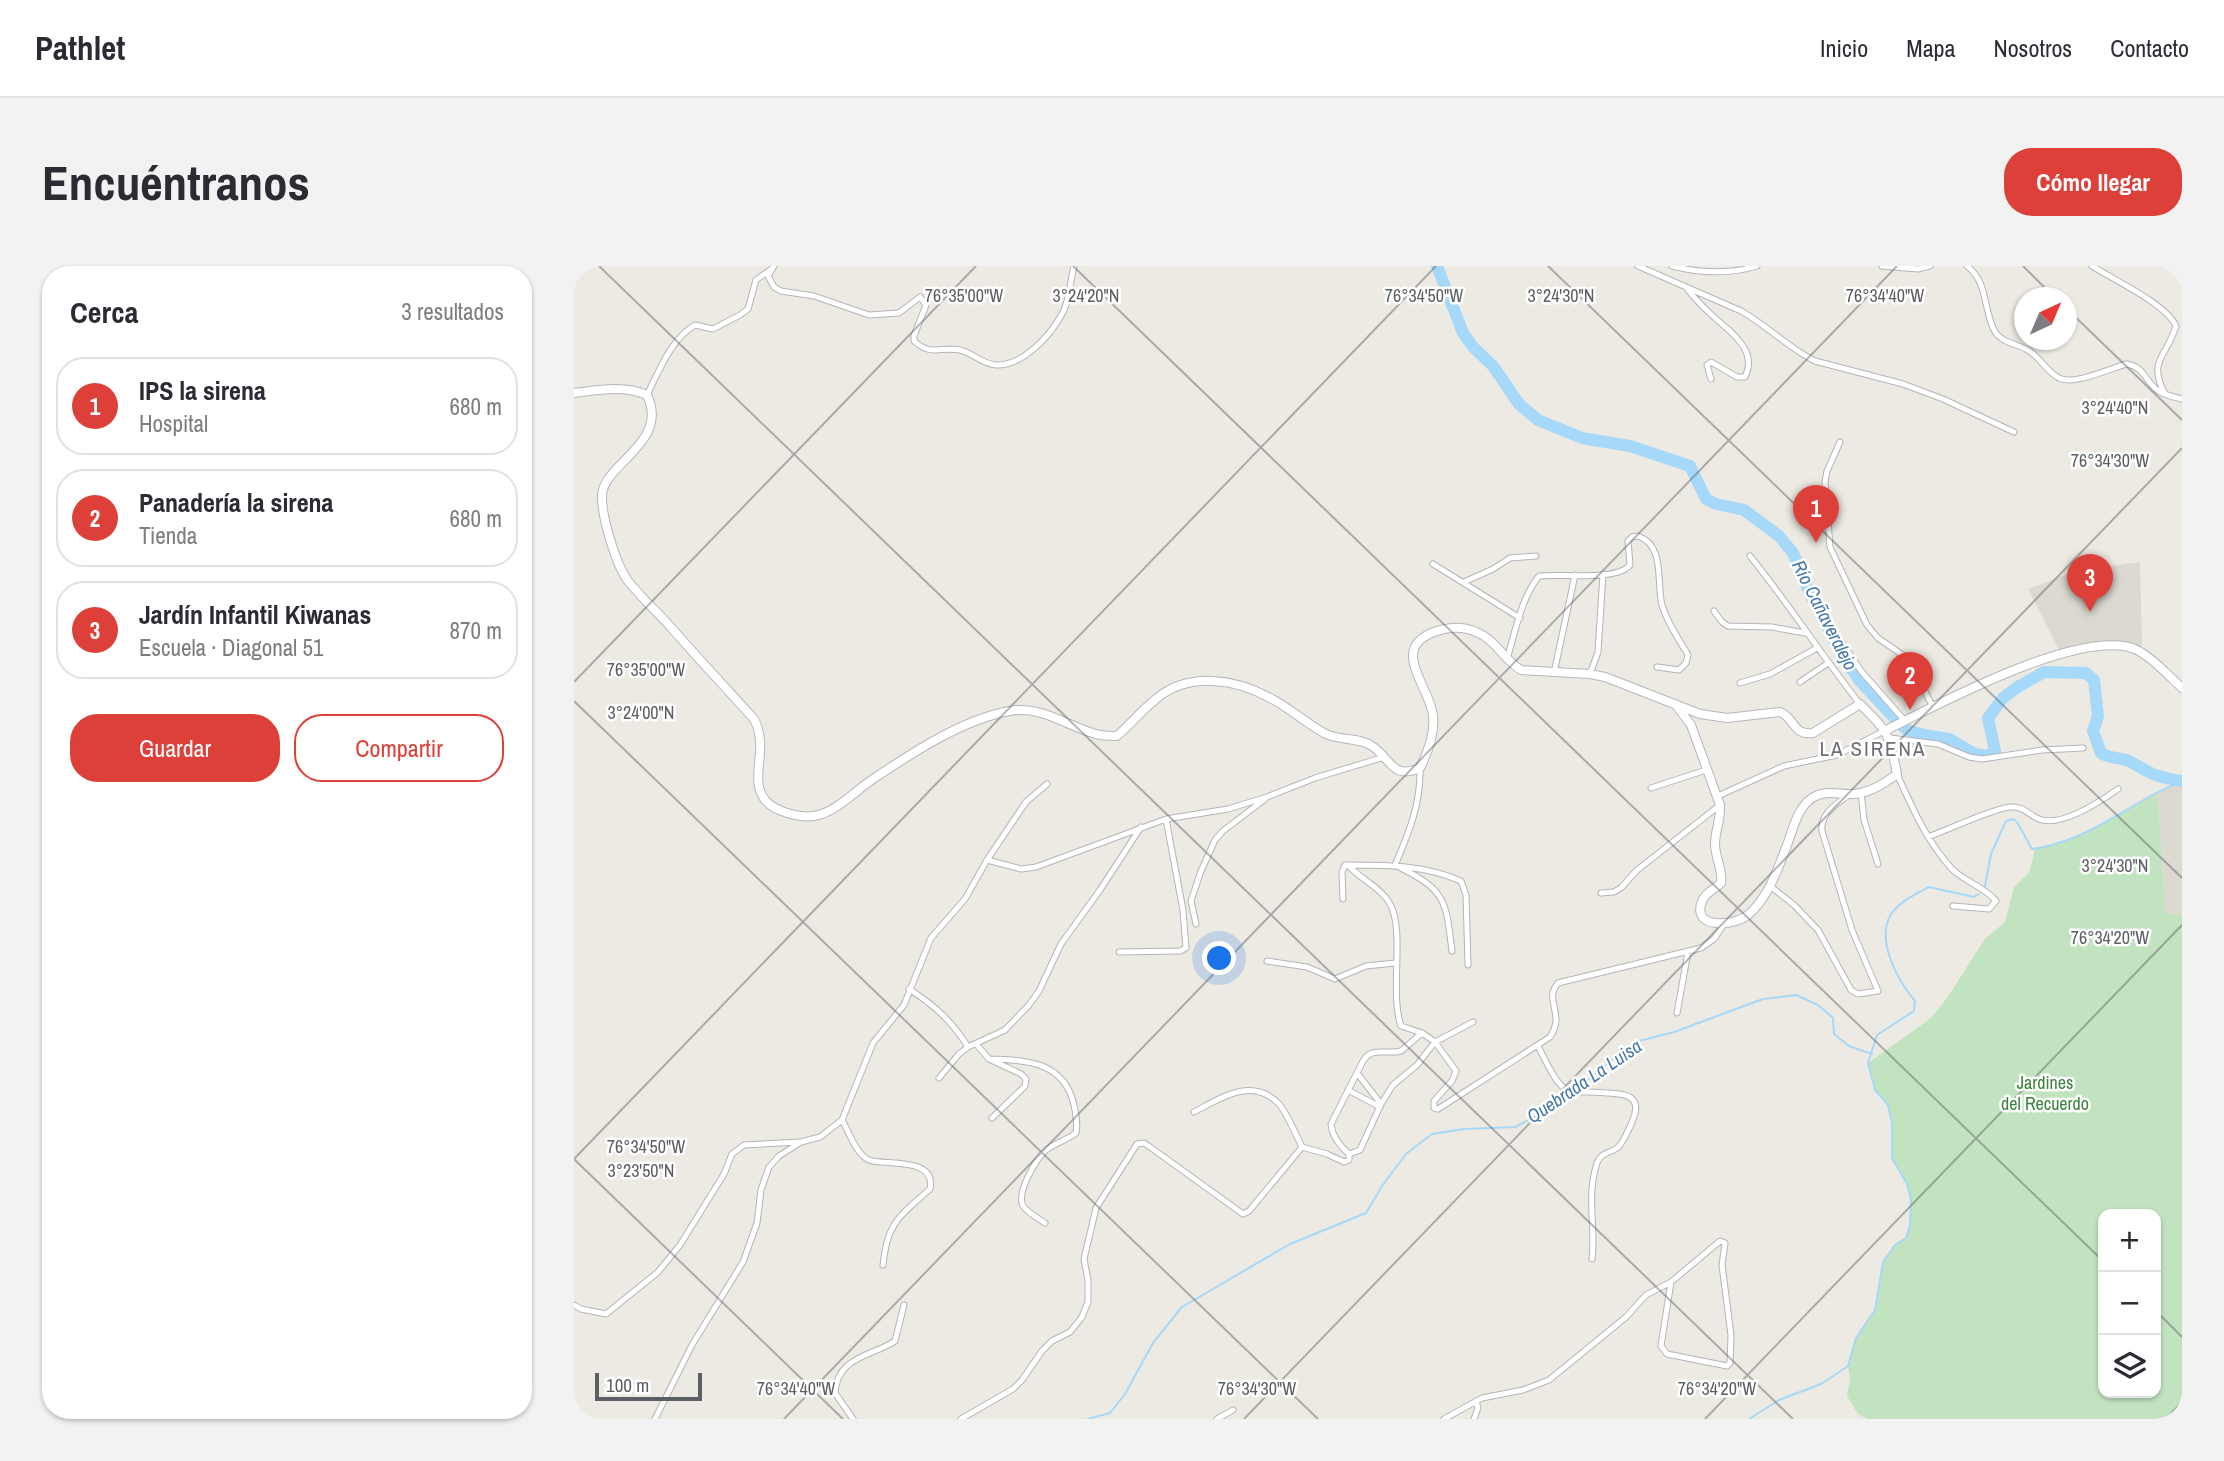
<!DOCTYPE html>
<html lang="es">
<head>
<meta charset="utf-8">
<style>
  :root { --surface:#fff; --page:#f2f2f3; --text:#2b2b33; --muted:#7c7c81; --line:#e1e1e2; --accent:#dd4038 }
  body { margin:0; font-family:"Archivo Narrow",sans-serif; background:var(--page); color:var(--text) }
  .controls { position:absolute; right:21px; bottom:21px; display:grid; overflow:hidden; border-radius:14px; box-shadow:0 2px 5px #0004 }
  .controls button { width:63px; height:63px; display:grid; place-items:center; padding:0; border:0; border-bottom:2px solid var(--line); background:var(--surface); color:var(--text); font:35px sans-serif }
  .compass { position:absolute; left:1440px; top:21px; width:63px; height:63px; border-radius:50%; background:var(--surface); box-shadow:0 2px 5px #0004; rotate:44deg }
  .scale { position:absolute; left:21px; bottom:18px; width:107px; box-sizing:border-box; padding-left:7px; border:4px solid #5b5e62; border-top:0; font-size:19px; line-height:24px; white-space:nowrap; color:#5b5e62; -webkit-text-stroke:5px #fff; paint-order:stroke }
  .you { position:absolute; left:646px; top:693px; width:24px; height:24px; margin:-18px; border:5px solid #fff; border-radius:50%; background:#1a73e8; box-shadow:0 0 0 10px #1a73e833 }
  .badge { display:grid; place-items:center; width:46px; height:46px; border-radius:50%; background:var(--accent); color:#fff; font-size:23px; font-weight:700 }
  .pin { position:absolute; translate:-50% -58px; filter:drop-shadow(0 2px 4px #0008) }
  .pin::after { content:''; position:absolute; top:37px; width:24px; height:21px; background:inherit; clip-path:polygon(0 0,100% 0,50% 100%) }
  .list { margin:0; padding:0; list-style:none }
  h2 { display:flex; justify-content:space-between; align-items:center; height:91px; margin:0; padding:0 28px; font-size:30px }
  h2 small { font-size:23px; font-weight:400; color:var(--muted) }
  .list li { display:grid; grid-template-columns:46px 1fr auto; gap:21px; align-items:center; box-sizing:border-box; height:98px; margin:0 14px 14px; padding:0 14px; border:2px solid var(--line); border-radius:28px }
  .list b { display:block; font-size:26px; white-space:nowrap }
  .list p { margin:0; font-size:23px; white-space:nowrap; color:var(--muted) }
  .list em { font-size:23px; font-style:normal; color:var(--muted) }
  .actions { display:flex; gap:14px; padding:21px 28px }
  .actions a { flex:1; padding:16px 0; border:2px solid var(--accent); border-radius:28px; text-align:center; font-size:24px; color:var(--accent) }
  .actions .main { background:var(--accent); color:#fff }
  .icon { flex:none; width:38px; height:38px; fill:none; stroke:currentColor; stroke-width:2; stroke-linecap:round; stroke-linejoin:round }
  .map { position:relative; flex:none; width:1608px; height:1153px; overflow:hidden; border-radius:28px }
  header { display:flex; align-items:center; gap:42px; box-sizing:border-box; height:98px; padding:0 35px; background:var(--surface); border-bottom:2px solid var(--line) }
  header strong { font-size:33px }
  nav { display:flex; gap:38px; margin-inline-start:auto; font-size:24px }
  .intro { display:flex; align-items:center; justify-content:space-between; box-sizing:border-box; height:168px; padding:0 42px }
  h1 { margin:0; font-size:49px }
  .button { padding:18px 32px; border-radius:28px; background:var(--accent); color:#fff; font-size:24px; font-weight:700 }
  main { display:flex; gap:42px; padding:0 42px }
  aside { flex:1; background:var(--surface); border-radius:28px; box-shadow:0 2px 5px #0004 }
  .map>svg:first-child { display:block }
  .education { fill:#dcd9d1 }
  .green { fill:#c2e3c0; fill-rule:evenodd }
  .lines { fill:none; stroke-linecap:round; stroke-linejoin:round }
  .stream { stroke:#a6d8f9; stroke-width:2 }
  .river { stroke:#a6d8f9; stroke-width:12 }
  .street-casing { stroke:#b3b5b9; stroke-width:7 }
  .secondary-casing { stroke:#b4b7bc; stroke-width:10 }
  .street { stroke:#fff; stroke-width:5 }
  .secondary { stroke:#fff; stroke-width:8 }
  .ticks { fill:none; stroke:#5b5e62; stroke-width:2; stroke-opacity:0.45 }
  .labels { text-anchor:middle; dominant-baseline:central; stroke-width:5; stroke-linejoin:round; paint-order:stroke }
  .park-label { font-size:18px; fill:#3a823c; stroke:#fff }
  .water-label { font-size:19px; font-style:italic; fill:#4579a9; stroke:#fff }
  .quarter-label { font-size:21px; letter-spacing:2px; fill:#6c7074; stroke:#fff }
  .ticks-label { font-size:18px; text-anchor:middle; fill:#5b5e62; stroke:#fff; stroke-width:5; stroke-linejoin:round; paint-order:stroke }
</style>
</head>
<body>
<header>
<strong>Pathlet</strong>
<nav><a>Inicio</a><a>Mapa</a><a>Nosotros</a><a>Contacto</a></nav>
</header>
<div class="intro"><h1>Encuéntranos</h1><a class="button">Cómo llegar</a></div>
<main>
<aside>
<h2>Cerca<small>3 resultados</small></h2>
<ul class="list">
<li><span class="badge">1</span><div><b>IPS la sirena</b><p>Hospital</p></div><em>680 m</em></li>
<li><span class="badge">2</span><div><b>Panadería la sirena</b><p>Tienda</p></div><em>680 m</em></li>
<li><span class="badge">3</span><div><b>Jardín Infantil Kiwanas</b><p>Escuela · Diagonal 51</p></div><em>870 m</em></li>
</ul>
<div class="actions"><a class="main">Guardar</a><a>Compartir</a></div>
</aside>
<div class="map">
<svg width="1608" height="1153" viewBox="0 0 1608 1153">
  <rect width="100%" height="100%" fill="#edeae3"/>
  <!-- education -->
  <path class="education" d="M 1566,296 L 1568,379 L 1565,384 L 1551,380 L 1487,388 L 1454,323 L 1501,305 Z
    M 1608,515 L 1608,649 L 1591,647 L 1585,543 L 1581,527 Z"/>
  <!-- green -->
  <path class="green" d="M 1581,527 L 1585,543 L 1591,647 L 1608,649 L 1608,1153 L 1293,1153 L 1284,1148 L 1273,1130 L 1276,1112 L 1274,1100 L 1282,1072 L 1301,1044 L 1309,996 L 1321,979 L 1333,972 L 1336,959 L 1337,933 L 1333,918 L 1318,892 L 1318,857 L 1314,839 L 1301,824 L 1294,797 L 1357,752 L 1373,732 L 1411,673 L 1431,656 L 1440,621 L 1455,607 L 1461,583 L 1511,568 ZM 1529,948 L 1582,948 L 1582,1127 L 1529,1127 Z"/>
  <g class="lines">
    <!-- stream -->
    <path class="stream" d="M 1411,620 L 1417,588 L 1432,555 L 1439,553 L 1443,556 L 1458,583 C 1502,577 1536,553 1573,532 C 1584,525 1596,521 1608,515
      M 1001,824 L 1061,776 L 1100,766 L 1189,733 L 1222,729 L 1244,739 L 1259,752 L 1260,768 L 1275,780 L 1298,788
      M 514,1153 L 536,1147 L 551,1128 L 579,1077 L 608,1041 L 716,978 L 792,947 L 808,920 L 832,888 L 858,868 L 890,863 L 941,861 L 968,847 L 997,827
      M 1175,1153 L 1205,1134 L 1247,1118 L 1274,1100 L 1282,1072 L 1301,1044 L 1309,996 L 1321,979 L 1332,972 L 1336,959 L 1337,933 L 1333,918 L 1318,892 L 1318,857 L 1314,839 L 1301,824 L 1294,797 L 1303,769 L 1340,745 L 1341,735 C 1325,716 1302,676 1316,650 C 1324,636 1342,628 1355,621 L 1400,631 L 1405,628"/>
    <!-- river -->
    <path class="river" d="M 863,0 L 889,67 L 900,82 L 919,100 L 945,138 L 964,154 L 1008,172 L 1056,180 L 1116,200 L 1132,233 L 1142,238 L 1170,244 L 1205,270 L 1219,287 L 1235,325 L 1266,386 L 1285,414 L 1326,458 L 1333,464 L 1350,469 L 1375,473 L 1401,488 L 1414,490 L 1421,485 L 1414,452 L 1429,432 L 1442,422 L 1470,406 L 1512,407 L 1520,414 L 1524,450 L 1519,465 L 1527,487 C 1539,494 1546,491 1555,495 C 1578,508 1580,511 1608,515"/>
    <!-- street casing -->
    <g class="street-casing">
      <path id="street" d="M 200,0 L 194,10 L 200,21 L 207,25 L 240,30 L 295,49 L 325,47 L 346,31 L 352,39 L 340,70 L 340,75 C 357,91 368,80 386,84 C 399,87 408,98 422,99 C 449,100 476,70 488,48 C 496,34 496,15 500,0
        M 1064,0 L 1167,45 C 1194,60 1214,82 1241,95 L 1329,118 L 1369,133 L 1440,166
        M 1098,0 C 1126,7 1156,8 1183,0
        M 1308,0 L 1344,3 L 1356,0
        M 1393,0 C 1414,16 1409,42 1420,64 C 1426,76 1442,78 1452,83 C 1466,90 1471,105 1485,112 C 1500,120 1536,102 1553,98 C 1570,101 1570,113 1582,123 C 1589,129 1599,131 1608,133
        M 1518,0 C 1540,14 1592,38 1602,60 C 1593,91 1573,94 1591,128
        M 1114,24 C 1122,34 1131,43 1141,52 C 1158,67 1184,85 1171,111 L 1163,111 L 1137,96 L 1133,99 L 1137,113
        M 73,129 C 85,105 97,73 121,59 L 139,63 L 166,49 L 174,43 L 182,14 L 196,4
        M 1266,176 L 1253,205 L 1251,216 L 1256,281 L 1293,359 L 1304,372 L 1336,394 L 1359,442
        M 1176,290 C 1215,338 1248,390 1286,438
        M 859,298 L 946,352
        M 890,316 L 919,303 L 936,292 L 962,290
        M 1140,345 L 1148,356 L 1154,360 L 1198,361 L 1231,367
        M 1266,374 L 1287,405 L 1331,455
        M 933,393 C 941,367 947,332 965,310 C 986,307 1042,316 1056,299 L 1054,275 L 1058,271 L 1064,270 C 1092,280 1082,317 1088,339 C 1093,357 1105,373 1114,389 L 1112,397 L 1105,404 L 1083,401
        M 980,407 L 1001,309
        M 1016,408 L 1024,386 L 1029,308
        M 1226,416 L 1254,397
        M 1166,417 L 1196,408 L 1243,382
        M 1316,472 L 1364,478 L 1395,491 L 1408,493 L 1468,484 L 1509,482
        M 1323,508 C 1338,541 1353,576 1378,603 C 1391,616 1411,621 1422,635 L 1415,643 L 1379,640
        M 1077,522 L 1132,504
        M 1287,526 L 1290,554 L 1304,598
        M 1144,530 L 1210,500 L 1263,489 L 1312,464
        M 1354,571 C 1374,564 1417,543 1436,541 C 1450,540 1453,548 1465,553 C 1487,562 1527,535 1544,523
        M 413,594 L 452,536 L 473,518
        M 821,599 C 835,567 847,537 846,502
        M 827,602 C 873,625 872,637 878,685
        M 1196,620 L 1220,639 L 1244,664 L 1277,724 L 1284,728 L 1304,725 L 1278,664 L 1248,565 C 1246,548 1262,538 1275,529
        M 1027,627 L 1040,626 L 1048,621 L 1062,605 L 1146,539
        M 769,633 L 768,606 L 771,599 L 774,599
        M 622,658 L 617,635 L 627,605 L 641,574 L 649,565 L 691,533
        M 545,686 L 606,685 L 612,682 L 609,644 L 592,553
        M 693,695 L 733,701 L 761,713 L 792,700 L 821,697
        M 894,699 L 892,629 L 887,615 C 850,599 813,599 774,599 C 786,613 805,620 815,636 C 832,664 815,725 827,760 L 848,767 L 861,776 L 882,805 L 878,815 L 860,835 L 860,842 L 864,843 L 976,771 C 992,747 969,735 984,717 L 1127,682 L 1140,673 L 1150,658
        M 335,723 C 360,739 378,755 394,781
        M 1103,747 L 1114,686
        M 402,778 L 415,793 L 447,808 L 452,813 L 451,820 L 418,852
        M 964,780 C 994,840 986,821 1045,828 C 1072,831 1060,853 1052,869 C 1050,873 1047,879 1043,882 C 1035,888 1027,886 1023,897 C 1012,931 1022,959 1018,993
        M 415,793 C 452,794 490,795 500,839 C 502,849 504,858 502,867 C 493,874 481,877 472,884 C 462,893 442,927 449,940 C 454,947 464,952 471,957
        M 783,807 L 807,838
        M 365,812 L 385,788 L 394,781 L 431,764 L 455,739 L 465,725 L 487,678 L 526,624 L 567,561
        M 774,824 L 806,841
        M 620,846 C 647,832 678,810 705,838 C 713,847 722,869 728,881 L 753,888 L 770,896 L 775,894 L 775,888
        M 268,854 C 275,866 282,888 295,894 C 309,900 363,890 356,923 C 326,950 313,956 309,999
        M 775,888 L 786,884 L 807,838 L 819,819 L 843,799 L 861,776 L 899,756
        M 775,888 C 766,880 758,871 757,858 L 789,795 C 798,780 812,789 827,785 L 848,767
        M 0,1039 L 7,1043 L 32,1048 L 84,1006 L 106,979 L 150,908 L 158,888 L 170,879 L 226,876
        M 81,1153 L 118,1079 L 169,996 L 183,957 L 187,924 L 195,901 L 205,890 L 227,876 L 246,871 L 268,854 L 299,777 L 330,739 L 357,672 L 391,633 L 413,594 L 447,603 L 462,601 L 592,553 L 654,543 L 693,531 L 741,512 L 810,491
        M 279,1153 L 261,1127 C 263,1090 299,1090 321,1075 L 330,1039
        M 387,1153 L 439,1123 L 448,1114 L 468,1085 L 478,1075 L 496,1066 L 508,1051 L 514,1036 L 514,1014 L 510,993 L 522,942 L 563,878 L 570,877 L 576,881 L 669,948 L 675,945 L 728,881
        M 643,1153 L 659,1144
        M 870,1153 L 908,1132 L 949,1124 L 975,1114 L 1052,1051 L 1072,1029 L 1097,1016 L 1146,975 L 1151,977 L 1148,999 L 1157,1069 L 1156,1097 L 1153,1100 L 1093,1088 L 1087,1080 L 1097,1016
        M 900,1153 L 904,1142 L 902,1135"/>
    </g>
    <!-- secondary casing -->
    <g class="secondary-casing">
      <path id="secondary" d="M 0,127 C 25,124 50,119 73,129 C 96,177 30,197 28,229 C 27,249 42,299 54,315 C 66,330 81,344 94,358 C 122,390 151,421 180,453 C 196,483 174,512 191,534 C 201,546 226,552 240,550 C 261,547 281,525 299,513 C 338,487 389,453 436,445 C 467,439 493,460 522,468 C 528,470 536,470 543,470 C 557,458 568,444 582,433 C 615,405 663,413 698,433 C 717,443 733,458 752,468 C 767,475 785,471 798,480 C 818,493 817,514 846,502 C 854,486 861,467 859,450 C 856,420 815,383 860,366 C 873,361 889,360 902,366 C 921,373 930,394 947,404 L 1016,408 L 1031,411 L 1126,448 L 1153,452 L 1206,446 C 1221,452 1219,470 1239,467 L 1286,438 C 1315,467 1315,467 1323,508 C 1310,518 1293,529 1275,528 C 1262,528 1250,524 1238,532 C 1223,542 1219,564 1213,579 C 1204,603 1194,632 1174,649 C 1160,660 1117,664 1128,635 C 1131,627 1141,623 1147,617 C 1149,603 1141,592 1141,578 C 1141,565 1147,553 1146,539 L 1117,459 L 1102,439
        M 1312,464 C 1364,439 1510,359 1563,384 C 1579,392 1595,410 1608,422"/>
    </g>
    <!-- street -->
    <use href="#street" class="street"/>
    <!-- secondary -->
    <use href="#secondary" class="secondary"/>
  </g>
  <!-- ticks -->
  <path class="ticks" d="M 25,0 L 1219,1153M 499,0 L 1529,995M 974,0 L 1608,612M 1449,0 L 1481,32M 1492,42 L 1608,154M 0,416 L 402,0M 0,435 L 744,1153M 0,893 L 862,0M 0,893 L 269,1153M 1582,1045 L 1608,1071M 210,1153 L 1323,0M 670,1153 L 1608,182M 1131,1153 L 1608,659M 1592,1153 L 1608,1136"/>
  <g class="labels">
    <!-- park labels -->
    <g class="park-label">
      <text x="1471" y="816">Jardines<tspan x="1471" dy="21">del Recuerdo</tspan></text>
    </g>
    <!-- water labels -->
    <g class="water-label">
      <text transform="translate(1251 349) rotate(63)">Río Cañaveralejo</text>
      <text transform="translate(1010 815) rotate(-34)">Quebrada La Luisa</text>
    </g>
    <!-- quarter labels -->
    <g class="quarter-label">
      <text x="1299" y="482">LA SIRENA</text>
    </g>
  </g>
  <g class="ticks-label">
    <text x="512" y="36">3°24'20"N</text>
    <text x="987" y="36">3°24'30"N</text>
    <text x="390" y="36">76°35'00"W</text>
    <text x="850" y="36">76°34'50"W</text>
    <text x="1311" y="36">76°34'40"W</text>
    <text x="1541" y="148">3°24'40"N</text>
    <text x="1536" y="201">76°34'30"W</text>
    <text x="72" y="410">76°35'00"W</text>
    <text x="67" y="453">3°24'00"N</text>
    <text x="1541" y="606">3°24'30"N</text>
    <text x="1536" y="678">76°34'20"W</text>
    <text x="72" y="887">76°34'50"W</text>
    <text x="67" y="911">3°23'50"N</text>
    <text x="222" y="1129">76°34'40"W</text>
    <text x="683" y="1129">76°34'30"W</text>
    <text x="1143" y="1129">76°34'20"W</text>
  </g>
</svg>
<div class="controls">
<button>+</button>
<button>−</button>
<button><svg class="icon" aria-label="layers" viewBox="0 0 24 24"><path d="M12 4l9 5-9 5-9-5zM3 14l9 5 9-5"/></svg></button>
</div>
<svg class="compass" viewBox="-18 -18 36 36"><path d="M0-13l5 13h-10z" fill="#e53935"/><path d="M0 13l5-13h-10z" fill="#7c7c81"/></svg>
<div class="scale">100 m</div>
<div class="you"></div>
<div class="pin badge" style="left:1242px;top:277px">1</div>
<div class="pin badge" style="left:1336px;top:444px">2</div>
<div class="pin badge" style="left:1516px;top:346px">3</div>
</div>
</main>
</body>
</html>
